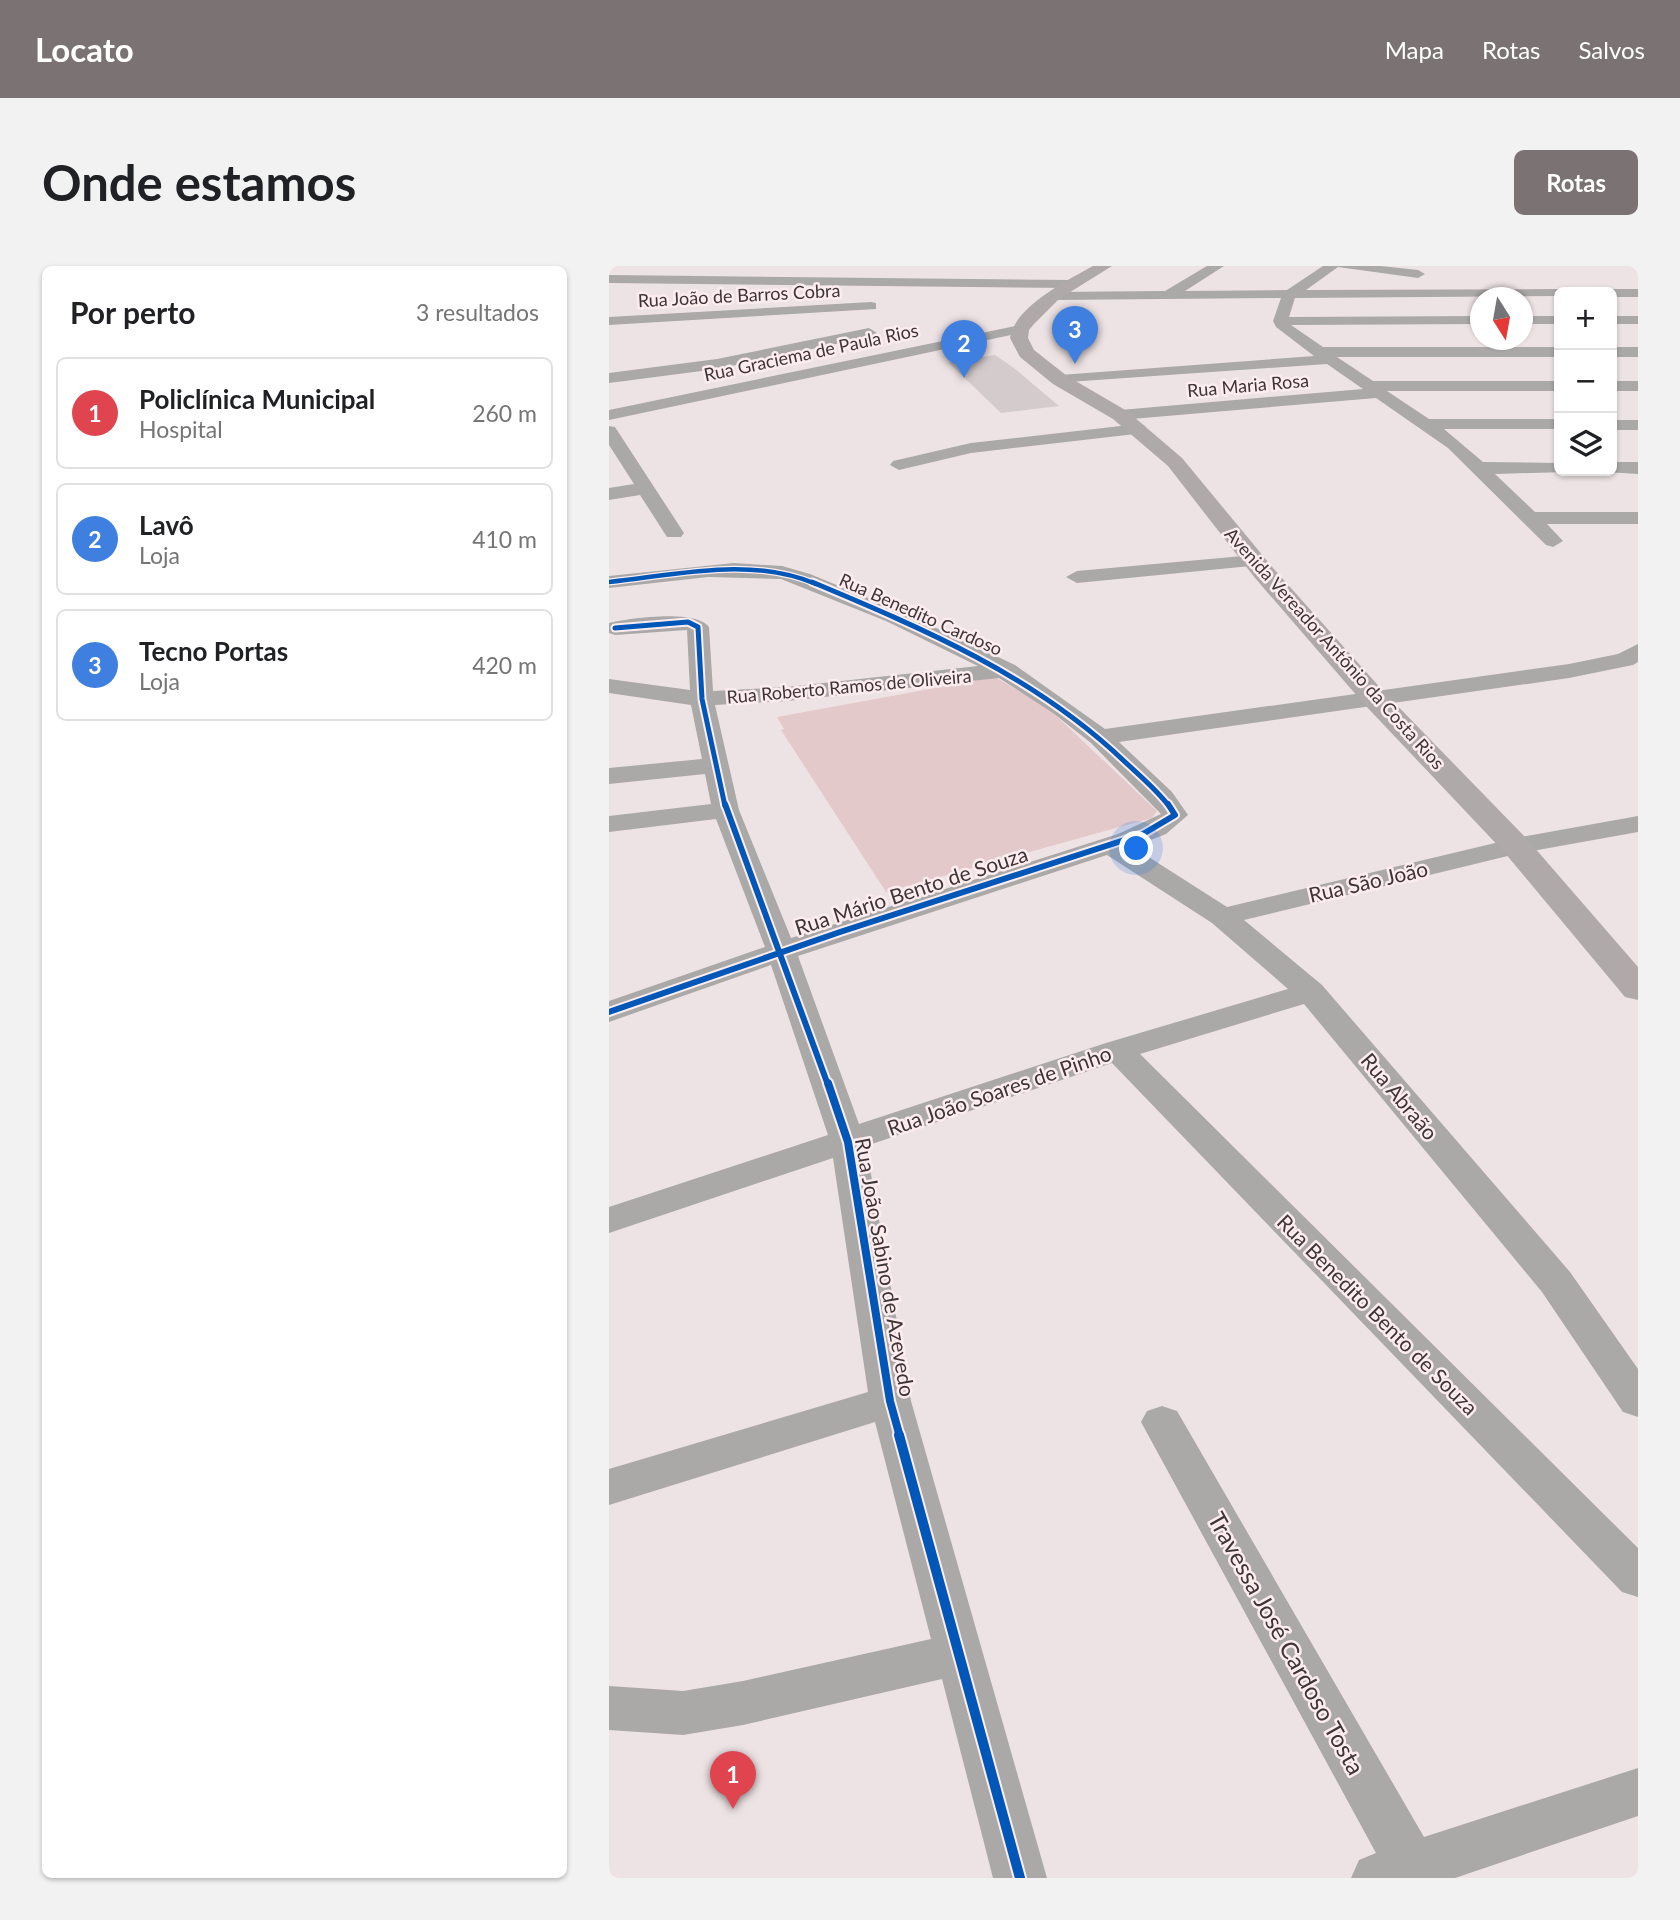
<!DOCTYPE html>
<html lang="pt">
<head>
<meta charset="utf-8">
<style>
  :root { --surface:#fff; --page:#f2f2f2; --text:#202124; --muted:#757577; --line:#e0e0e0; --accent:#7b7273 }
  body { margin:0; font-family:Lato,sans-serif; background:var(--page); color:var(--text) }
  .controls { position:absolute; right:21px; top:21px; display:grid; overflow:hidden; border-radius:10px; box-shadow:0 2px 5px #0004 }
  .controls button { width:63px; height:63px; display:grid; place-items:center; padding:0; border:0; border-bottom:2px solid var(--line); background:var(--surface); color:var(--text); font:35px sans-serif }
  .compass { position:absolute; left:861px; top:21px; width:63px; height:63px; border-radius:50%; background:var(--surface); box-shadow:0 2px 5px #0004; rotate:169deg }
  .you { position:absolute; left:528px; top:583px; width:24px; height:24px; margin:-18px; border:5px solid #fff; border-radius:50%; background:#1a73e8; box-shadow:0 0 0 10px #1a73e833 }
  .badge { display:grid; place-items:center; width:46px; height:46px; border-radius:50%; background:var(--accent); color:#fff; font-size:23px; font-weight:700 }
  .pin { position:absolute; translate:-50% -58px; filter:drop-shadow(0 2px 4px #0008) }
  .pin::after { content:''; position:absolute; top:37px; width:24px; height:21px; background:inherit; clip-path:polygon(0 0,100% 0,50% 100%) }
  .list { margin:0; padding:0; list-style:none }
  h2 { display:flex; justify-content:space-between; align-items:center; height:91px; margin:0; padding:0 28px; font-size:30px }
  h2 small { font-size:23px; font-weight:400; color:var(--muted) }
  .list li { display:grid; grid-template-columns:46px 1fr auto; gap:21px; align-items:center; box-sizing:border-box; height:112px; margin:0 14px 14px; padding:0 14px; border:2px solid var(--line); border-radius:10px }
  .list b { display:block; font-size:26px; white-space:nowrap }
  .list p { margin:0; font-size:23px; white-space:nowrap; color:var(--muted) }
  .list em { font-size:23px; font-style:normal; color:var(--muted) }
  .icon { flex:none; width:38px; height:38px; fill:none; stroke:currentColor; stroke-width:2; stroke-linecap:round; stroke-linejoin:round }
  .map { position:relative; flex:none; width:1029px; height:1612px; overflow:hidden; border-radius:10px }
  header { display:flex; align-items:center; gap:42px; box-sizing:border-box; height:98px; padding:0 35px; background:var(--accent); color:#fff }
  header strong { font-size:33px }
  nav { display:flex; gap:38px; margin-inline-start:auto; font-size:24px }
  .intro { display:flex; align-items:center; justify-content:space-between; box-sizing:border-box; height:168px; padding:0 42px }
  h1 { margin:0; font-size:49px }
  .button { padding:18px 32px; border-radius:10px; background:var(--accent); color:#fff; font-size:24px; font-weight:700 }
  main { display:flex; gap:42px; padding:0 42px }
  aside { flex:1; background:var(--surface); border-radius:10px; box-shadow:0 2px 5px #0004 }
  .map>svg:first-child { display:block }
  .green { fill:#e4c9ca }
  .building { fill:#d4cbcc }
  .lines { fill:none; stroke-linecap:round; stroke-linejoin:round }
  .minor { fill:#aba8a8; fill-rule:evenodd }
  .major { fill:#afa9a9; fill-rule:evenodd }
  .cycleway-far4-casing { stroke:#fdedee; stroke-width:7 }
  .cycleway-far3-casing { stroke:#fdedee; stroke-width:9 }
  .cycleway-far2-casing { stroke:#fdedee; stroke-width:10 }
  .cycleway-far1-casing { stroke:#fdedee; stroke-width:12 }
  .cycleway-casing { stroke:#fdedee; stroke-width:14 }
  .cycleway-far4 { stroke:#0057b8; stroke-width:4.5 }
  .cycleway-far3 { stroke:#0057b8; stroke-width:5 }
  .cycleway-far2 { stroke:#0057b8; stroke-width:6 }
  .cycleway-far1 { stroke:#0057b8; stroke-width:8 }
  .cycleway { stroke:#0057b8; stroke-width:10 }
  .labels { text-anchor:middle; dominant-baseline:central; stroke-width:5; stroke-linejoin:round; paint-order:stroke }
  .far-street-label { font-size:18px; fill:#3d3536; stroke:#fdedee }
  .street-label { font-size:21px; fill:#3d3536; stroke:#fdedee }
  .near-street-label { font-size:24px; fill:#3d3536; stroke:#fdedee }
</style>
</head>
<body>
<header>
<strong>Locato</strong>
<nav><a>Mapa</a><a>Rotas</a><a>Salvos</a></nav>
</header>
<div class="intro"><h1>Onde estamos</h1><a class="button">Rotas</a></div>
<main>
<aside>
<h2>Por perto<small>3 resultados</small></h2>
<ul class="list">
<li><span class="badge" style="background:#e0444e">1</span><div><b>Policlínica Municipal</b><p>Hospital</p></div><em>260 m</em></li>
<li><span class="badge" style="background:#3f7fe0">2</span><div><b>Lavô</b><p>Loja</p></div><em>410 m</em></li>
<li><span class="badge" style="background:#3f7fe0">3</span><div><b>Tecno Portas</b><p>Loja</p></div><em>420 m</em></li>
</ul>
</aside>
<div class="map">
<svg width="1029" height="1612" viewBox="0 0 1029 1612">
  <rect width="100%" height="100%" fill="#eee3e4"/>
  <!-- green -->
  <path class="green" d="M 386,411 L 439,442 L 548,545 L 543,552 L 277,626 L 172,464 L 175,463 L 168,451 Z"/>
  <!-- building -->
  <path class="building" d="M 386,89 L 405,102 L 450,140 L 392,147 L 339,96 Z"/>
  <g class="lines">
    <!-- minor -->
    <path class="minor" d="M 598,0 L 615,0 L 576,25 L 678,24 L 714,0 L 772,0 L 809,4 L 816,8 L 809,12 L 729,1 L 697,24 L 955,23 L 957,26 L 950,26 L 950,30 L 686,32 L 680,51 L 872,50 L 872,58 L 682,59 L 714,81 L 950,81 L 950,91 L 728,91 L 764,115 L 950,115 L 950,125 L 778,125 L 820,153 L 950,153 L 950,163 L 835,163 L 874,196 L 950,197 L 950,205 L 956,206 L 886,208 L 926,246 L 1029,246 L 1029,258 L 938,258 L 954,275 L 944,281 L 937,279 L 839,182 L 767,132 L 511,154 L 502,149 L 511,144 L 754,123 L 718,98 L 445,117 L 443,114 L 451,109 L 705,90 L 667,61 L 664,55 L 672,32 L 444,34 L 437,30 L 444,26 L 556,25 Z
      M 0,9 L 461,14 L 468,18 L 461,22 L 0,17 Z
      M 1003,23 L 1029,23 L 1029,31 L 1003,31 L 1003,26 L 996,26 Z
      M 262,36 L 267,37 L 267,43 L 0,59 L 0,51 Z
      M 914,50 L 950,50 L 950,58 L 914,58 Z
      M 1003,50 L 1029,50 L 1029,58 L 1003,58 Z
      M 411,59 L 416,60 L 416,66 L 0,154 L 0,144 Z
      M 260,62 L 268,67 L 265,70 L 108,103 L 0,117 L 0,107 L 108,93 Z
      M 1003,81 L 1029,81 L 1029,91 L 1003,91 Z
      M 1003,115 L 1029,115 L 1029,125 L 1003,125 Z
      M 1003,154 L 1029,154 L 1029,164 L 1003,164 Z
      M 529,158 L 535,159 L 538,163 L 535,167 L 362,187 L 290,204 L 281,199 L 284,195 L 362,177 Z
      M 0,160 L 6,161 L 75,267 L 72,271 L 58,271 L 31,229 L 0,234 L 0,222 L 25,218 L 0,179 Z
      M 1003,196 L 1029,196 L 1029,208 L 997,206 L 1003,205 Z
      M 645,289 L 652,291 L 655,295 L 652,299 L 468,317 L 457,311 L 468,305 Z
      M 125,297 L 173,300 L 201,308 L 293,346 L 406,399 L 496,463 L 960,398 L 1009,388 L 1029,378 L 1029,396 L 1024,399 L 960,412 L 510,476 L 563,526 L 579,549 L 557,568 L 524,581 L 618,641 L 907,572 L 1029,550 L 1029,566 L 907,588 L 635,654 L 713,719 L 961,1006 L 1029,1103 L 1029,1151 L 1014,1146 L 933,1026 L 695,738 L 531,788 L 1029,1282 L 1029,1331 L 1013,1326 L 503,797 L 257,880 L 302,1135 L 438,1612 L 384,1612 L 333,1413 L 134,1459 L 74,1469 L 0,1464 L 0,1420 L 74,1425 L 134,1415 L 322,1373 L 266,1156 L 0,1239 L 0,1203 L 259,1126 L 224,892 L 0,967 L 0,941 L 219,869 L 162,699 L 0,756 L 0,735 L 156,681 L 107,553 L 0,566 L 0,550 L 102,538 L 96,508 L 0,518 L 0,502 L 93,493 L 82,439 L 0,427 L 0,413 L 81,424 L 78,364 L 6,369 L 0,367 L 0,357 C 21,352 87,343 100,361 L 104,425 L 178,421 L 369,400 L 277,355 L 172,313 L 99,311 L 0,322 L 0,310 ZM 390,412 L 444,447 L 482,477 L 552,548 L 509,568 L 182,672 L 130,544 L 106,439 L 178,435 ZM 498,589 L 603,657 L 679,723 L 497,777 L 250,858 L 189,690 Z
      M 553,1140 L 568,1145 L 815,1571 L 1029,1502 L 1029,1550 L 846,1612 L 742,1612 L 750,1594 L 767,1587 L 532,1156 L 538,1145 Z"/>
    <!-- major -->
    <path class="major" d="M 484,0 L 503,0 L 450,33 L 425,58 L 420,64 L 419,72 L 425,84 L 458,110 L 518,145 L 573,192 L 664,302 L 775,426 L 918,573 L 1029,701 L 1029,734 L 1016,731 L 896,587 L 755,438 L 646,312 L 559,200 L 504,153 L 444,118 L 411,91 L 401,72 C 405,41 459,14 484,0 Z"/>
    <!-- cycleway-far4 casing -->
    <g class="cycleway-far4-casing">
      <path id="cycleway-far4" d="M 0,316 C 67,309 142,290 207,318"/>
    </g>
    <!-- cycleway-far3 casing -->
    <g class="cycleway-far3-casing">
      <path id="cycleway-far3" d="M 203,316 C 315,363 426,410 515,495 C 530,509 547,523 560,540
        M 6,362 L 79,356 L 89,361 L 93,433 L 116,540"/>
    </g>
    <!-- cycleway-far2 casing -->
    <g class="cycleway-far2-casing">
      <path id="cycleway-far2" d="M 116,538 L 219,819
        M 0,746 L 231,666 L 534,568 L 566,549 L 559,538"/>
    </g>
    <!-- cycleway-far1 casing -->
    <g class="cycleway-far1-casing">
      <path id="cycleway-far1" d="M 219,817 L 239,876 L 281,1135 L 291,1171"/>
    </g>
    <!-- cycleway casing -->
    <g class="cycleway-casing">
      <path id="cycleway" d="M 290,1169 L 411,1612"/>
    </g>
    <!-- cycleway-far4 -->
    <use href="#cycleway-far4" class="cycleway-far4"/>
    <!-- cycleway-far3 -->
    <use href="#cycleway-far3" class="cycleway-far3"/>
    <!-- cycleway-far2 -->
    <use href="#cycleway-far2" class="cycleway-far2"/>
    <!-- cycleway-far1 -->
    <use href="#cycleway-far1" class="cycleway-far1"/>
    <!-- cycleway -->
    <use href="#cycleway" class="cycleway"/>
  </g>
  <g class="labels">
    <!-- far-street labels -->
    <g class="far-street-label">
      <text transform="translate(130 29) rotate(-3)">Rua João de Barros Cobra</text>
      <text transform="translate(202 86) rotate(-12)">Rua Graciema de Paula Rios</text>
      <text transform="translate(639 119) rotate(-5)">Rua Maria Rosa</text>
      <text transform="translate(312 348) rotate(24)">Rua Benedito Cardoso</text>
      <text transform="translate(726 382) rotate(48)">Avenida Vereador Antônio da Costa Rios</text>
      <text transform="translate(240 420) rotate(-5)">Rua Roberto Ramos de Oliveira</text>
    </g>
    <!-- street labels -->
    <g class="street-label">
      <text transform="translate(759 615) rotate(-13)">Rua São João</text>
      <text transform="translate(302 624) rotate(-18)">Rua Mário Bento de Souza</text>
      <text transform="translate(390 824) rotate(-19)">Rua João Soares de Pinho</text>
      <text transform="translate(791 830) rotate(50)">Rua Abraão</text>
      <text transform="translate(277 1001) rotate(80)">Rua João Sabino de Azevedo</text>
      <text transform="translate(769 1048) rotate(45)">Rua Benedito Bento de Souza</text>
    </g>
    <!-- near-street labels -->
    <g class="near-street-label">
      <text transform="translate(678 1377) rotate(61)">Travessa José Cardoso Tosta</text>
    </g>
  </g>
</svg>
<div class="controls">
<button>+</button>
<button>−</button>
<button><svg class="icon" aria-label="layers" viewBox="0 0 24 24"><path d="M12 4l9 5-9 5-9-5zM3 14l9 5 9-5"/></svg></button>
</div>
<svg class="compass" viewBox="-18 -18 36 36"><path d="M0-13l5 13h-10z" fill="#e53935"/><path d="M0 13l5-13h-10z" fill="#757577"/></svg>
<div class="you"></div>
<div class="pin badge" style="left:124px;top:1543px;background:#e0444e">1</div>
<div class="pin badge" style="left:355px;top:112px;background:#3f7fe0">2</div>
<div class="pin badge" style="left:466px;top:98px;background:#3f7fe0">3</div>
</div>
</main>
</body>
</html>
